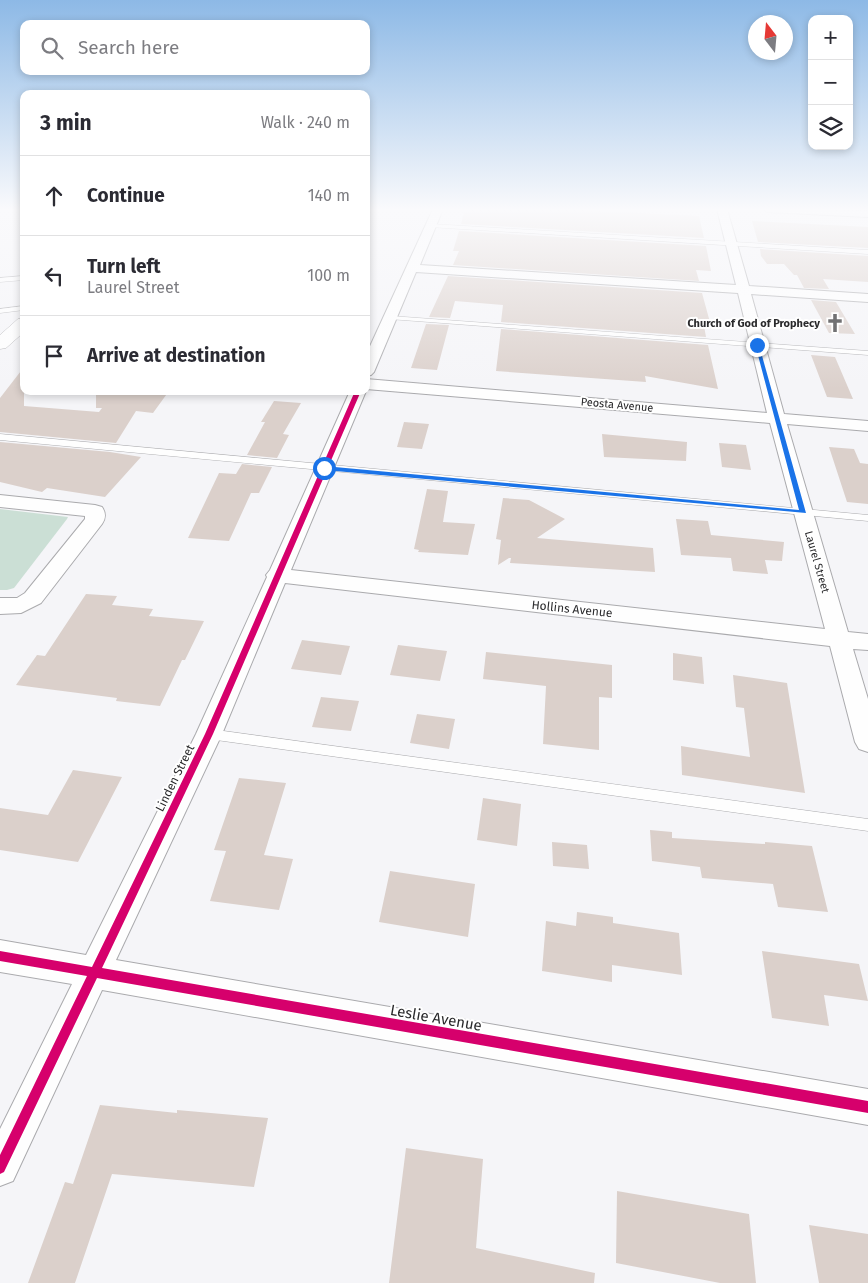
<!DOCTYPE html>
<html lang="en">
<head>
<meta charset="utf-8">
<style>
  :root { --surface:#fff; --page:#f7f7f7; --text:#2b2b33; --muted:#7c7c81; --line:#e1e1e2 }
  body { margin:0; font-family:"Fira Sans",sans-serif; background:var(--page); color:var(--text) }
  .controls { position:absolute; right:15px; top:15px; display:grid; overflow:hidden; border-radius:10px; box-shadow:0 2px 8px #0003 }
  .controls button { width:45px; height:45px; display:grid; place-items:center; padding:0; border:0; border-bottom:1px solid var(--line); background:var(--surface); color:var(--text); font:25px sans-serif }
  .compass { position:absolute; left:748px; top:15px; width:45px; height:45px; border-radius:50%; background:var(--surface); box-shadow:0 2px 8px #0003; rotate:344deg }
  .stop { position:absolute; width:15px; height:15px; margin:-11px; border:4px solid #1a73e8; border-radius:50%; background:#fff }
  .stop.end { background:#1a73e8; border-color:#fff; box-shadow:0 1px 5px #0008 }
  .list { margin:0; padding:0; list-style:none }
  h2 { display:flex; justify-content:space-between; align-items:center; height:65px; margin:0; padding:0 20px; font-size:21px }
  h2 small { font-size:16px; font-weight:400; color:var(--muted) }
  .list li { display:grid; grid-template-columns:32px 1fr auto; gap:15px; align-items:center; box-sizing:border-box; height:80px; padding:0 20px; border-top:1px solid var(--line) }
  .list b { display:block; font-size:19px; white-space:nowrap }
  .list p { margin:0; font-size:16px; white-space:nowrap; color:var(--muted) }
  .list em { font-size:16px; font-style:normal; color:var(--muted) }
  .icon { flex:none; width:28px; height:28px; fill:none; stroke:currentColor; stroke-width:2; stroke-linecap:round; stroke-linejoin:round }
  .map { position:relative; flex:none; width:868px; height:1283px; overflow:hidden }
  .search { position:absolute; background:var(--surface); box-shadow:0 2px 8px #0003; left:20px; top:20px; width:350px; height:55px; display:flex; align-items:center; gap:12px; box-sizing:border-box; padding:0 18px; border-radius:10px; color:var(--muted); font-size:19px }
  .panel { position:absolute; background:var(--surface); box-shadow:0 2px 8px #0003; left:20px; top:90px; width:350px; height:305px; border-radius:10px }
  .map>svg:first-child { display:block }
  .green { fill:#cbdfd5 }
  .building { fill:#dbd0cb }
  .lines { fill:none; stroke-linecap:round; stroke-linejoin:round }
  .lane-casing { stroke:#aaaaad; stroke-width:1 }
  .street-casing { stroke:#aaaaad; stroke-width:2 }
  .secondary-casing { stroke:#aaaaad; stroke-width:1 }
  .lane { fill:#fefefe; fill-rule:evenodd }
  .street { fill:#fefefe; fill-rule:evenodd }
  .secondary { fill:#fefefe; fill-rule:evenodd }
  .cycleway-casing { stroke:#fff; stroke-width:3 }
  .cycleway { fill:#d6006c; fill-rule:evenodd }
  .route { fill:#1a73e8 }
  .labels { text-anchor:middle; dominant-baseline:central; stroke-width:4; stroke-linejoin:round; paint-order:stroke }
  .far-poi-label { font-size:11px; font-weight:bold; fill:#2a2a2c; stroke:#fff; text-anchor:end }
  .far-street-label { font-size:11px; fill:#2a2a2c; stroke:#fff }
  .street-label { font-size:12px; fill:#2a2a2c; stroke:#fff }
  .near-street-label { font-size:15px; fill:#2a2a2c; stroke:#fff }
</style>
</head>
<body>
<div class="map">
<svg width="868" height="1283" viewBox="0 0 868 1283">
  <rect width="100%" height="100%" fill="#f5f5f8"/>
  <!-- green -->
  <path class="green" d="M 0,509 L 68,517 L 67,519 L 14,588 L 7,590 L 0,590 Z"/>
  <!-- building -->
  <path class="building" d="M 471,209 L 561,209 L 699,216 L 704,238 L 461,224 L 464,212 L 470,212 Z
    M 752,221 L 868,227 L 868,248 L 758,242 Z
    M 459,231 L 706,246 L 711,271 L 696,270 L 699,281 L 453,265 L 459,251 L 453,251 Z
    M 760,249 L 868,256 L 868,282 L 823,279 L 829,289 L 804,288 L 797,275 L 794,275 L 784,264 L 767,264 L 761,256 Z
    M 448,276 L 702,293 L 711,326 L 704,326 L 706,337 L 501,322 L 503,305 L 455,301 L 450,318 L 429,317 Z
    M 811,300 L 836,302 L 855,334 L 829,333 Z
    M 426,324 L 449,325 L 437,370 L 411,368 Z
    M 501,329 L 708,345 L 718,389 L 645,376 L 646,382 L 496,371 Z
    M 811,355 L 835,357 L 853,399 L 827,397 Z
    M 24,367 L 24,406 L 99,412 L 102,408 L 96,408 L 96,391 L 169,391 L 153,413 L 136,411 L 116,443 L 0,432 L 0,398 Z
    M 274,401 L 301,403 L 283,434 L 289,435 L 277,458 L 247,455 L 265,422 L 261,422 Z
    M 404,422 L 429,424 L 422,449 L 397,447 Z
    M 602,434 L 687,442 L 686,461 L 604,457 Z
    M 0,442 L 110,452 L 141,457 L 105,497 L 47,488 L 42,492 L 0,482 Z
    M 719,443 L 746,445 L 751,470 L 722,467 Z
    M 829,447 L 854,449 L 860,463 L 868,464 L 868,504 L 847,502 Z
    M 242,464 L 272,467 L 259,493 L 251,493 L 229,541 L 188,538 L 219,473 L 236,474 Z
    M 427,489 L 448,491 L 443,522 L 475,524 L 468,555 L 418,552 L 419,550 L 414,549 Z
    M 503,498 L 529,500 L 565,519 L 537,538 L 653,548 L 655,572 L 510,563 L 511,558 L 509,558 L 498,565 L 501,540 L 496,539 Z
    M 676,519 L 708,521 L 711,535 L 784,542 L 782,561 L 765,560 L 768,574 L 733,571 L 731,558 L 681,555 Z
    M 86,594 L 117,596 L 112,605 L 153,609 L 149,616 L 204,621 L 185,660 L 182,660 L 160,706 L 116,701 L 117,698 L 16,685 L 37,655 L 45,656 Z
    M 302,640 L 350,646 L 341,675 L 291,669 Z
    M 398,645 L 447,651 L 440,681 L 390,675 Z
    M 486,652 L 612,665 L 612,698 L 599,697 L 599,750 L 543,744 L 546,686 L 483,679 Z
    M 673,653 L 702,657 L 704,684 L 673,680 Z
    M 733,675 L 787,683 L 805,793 L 682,775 L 681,746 L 750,757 L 744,708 L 736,707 Z
    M 321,697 L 359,701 L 351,731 L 312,727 Z
    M 417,714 L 455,719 L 449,749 L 410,743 Z
    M 73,770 L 122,777 L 78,862 L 0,850 L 0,808 L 48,815 Z
    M 239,778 L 286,783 L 264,855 L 293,859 L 279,910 L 210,901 L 226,851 L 214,850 Z
    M 483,798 L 521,804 L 517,846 L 477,840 Z
    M 650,830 L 672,832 L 672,838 L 765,844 L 765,842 L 812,846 L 828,912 L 778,907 L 773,884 L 702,878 L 700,867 L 652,861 Z
    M 552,842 L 587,845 L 589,869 L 553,866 Z
    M 390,871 L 475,884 L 468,937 L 379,922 Z
    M 577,912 L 613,917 L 613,923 L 679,933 L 682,975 L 612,965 L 612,982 L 542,971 L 546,921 L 576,926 Z
    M 762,951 L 859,964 L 868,1001 L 824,995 L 829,1026 L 772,1018 Z
    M 100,1105 L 177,1113 L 177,1110 L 268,1118 L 254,1187 L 112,1174 L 75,1283 L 28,1283 L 65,1182 L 73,1184 Z
    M 406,1148 L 483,1159 L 476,1248 L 595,1273 L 594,1283 L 389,1283 Z
    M 617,1191 L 749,1214 L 756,1283 L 720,1283 L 616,1263 Z
    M 809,1225 L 868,1234 L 868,1283 L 819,1283 Z"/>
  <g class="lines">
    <!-- lane casing -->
    <g class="lane-casing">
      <path id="lane" d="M 431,224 L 868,250 L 868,254 L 429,227 Z
        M 24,276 L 24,280 L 0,282 L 0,278 Z
        M 24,306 L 24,310 L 0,313 L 0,309 Z
        M 391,316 L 868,351 L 868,355 L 389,319 L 389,317 Z
        M 0,434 L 868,515 L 868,521 L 0,440 Z
        M 209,729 L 868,819 L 868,831 L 209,739 L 205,738 L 203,734 L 205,730 Z"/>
    </g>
    <!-- street casing -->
    <g class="street-casing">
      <path id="street" d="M 433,209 L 443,209 L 420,265 L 736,285 L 717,209 L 727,209 L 749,286 L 868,294 L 868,302 L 751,294 L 784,414 L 868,421 L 868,431 L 787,424 L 848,632 L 868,634 L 868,650 L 853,649 L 868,699 L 868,752 L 859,749 L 855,742 L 830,646 L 285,583 L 222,734 L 116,960 L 868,1089 L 868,1125 L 102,990 L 13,1181 L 0,1186 L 0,1129 L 72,984 L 0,972 L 0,940 L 86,955 L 196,734 L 267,577 L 266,575 L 270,570 L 350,391 L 366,391 L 291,570 L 825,629 L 770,423 L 366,389 L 366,379 L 767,413 L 738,293 L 416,272 L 374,372 L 371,375 L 366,376 L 366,355 Z
        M 763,209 L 868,211 L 868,217 L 768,212 Z
        M 0,495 L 95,505 L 102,507 C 106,513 106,518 102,524 L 41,603 L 21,613 L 0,614 L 0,598 L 17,598 L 25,593 L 85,519 L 85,516 L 0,507 Z"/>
    </g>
    <!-- secondary casing -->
    <g class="secondary-casing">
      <path id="secondary" d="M 24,318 L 24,332 L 6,348 L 0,349 L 0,335 L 18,319 Z"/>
    </g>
    <!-- lane -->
    <use href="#lane" class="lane"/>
    <!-- street -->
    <use href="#street" class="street"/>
    <!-- secondary -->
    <use href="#secondary" class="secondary"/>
    <!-- cycleway casing -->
    <g class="cycleway-casing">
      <path id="cycleway" d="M 355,391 L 361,391 L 213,734 L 102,968 L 868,1101 L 868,1113 L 97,978 L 4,1172 L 0,1174 L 0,1155 L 87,976 L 0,961 L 0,951 L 92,967 L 205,734 Z"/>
    </g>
    <!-- cycleway -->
    <use href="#cycleway" class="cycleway"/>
  </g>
  <!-- sky -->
  <linearGradient id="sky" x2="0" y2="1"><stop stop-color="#8db9e6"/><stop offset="0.54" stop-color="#fafafc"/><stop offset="1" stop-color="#fafafc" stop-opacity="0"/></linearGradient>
  <rect width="868" height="389" fill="url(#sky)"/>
  <!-- route -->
  <path class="route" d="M 755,344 L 759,345 L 806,513 L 324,470 L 321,468 L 324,466 L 799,510 Z"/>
  <!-- icons -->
  <defs>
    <g id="church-bare" transform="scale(1.5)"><path d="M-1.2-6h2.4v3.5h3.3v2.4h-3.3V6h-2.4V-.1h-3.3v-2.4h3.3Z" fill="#717173" stroke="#fff" stroke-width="2.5" paint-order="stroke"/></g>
  </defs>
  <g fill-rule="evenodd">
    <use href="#church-bare" x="835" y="323"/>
  </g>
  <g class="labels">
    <!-- far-poi labels -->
    <g class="far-poi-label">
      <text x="820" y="323">Church of God of Prophecy</text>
    </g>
    <!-- far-street labels -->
    <g class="far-street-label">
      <text transform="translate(617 405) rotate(5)">Peosta Avenue</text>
      <text transform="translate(817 562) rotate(74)">Laurel Street</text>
    </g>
    <!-- street labels -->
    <g class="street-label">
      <text transform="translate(572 609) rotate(6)">Hollins Avenue</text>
      <text transform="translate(175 778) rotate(-64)">Linden Street</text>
    </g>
    <!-- near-street labels -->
    <g class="near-street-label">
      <text transform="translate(436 1018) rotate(10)">Leslie Avenue</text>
    </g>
  </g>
</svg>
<div class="controls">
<button>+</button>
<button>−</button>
<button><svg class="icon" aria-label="layers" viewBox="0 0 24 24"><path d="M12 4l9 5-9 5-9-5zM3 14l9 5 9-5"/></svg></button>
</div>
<svg class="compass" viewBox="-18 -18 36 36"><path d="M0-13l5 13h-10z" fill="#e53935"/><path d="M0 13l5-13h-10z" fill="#7c7c81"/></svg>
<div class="stop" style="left:324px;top:468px"></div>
<div class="stop end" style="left:757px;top:345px"></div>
<div class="search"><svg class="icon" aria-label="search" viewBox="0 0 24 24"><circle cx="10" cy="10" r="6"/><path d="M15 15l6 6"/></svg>Search here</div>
<section class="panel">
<h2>3 min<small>Walk · 240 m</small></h2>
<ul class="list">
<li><svg class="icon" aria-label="ahead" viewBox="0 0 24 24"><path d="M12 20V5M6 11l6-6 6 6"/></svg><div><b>Continue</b></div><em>140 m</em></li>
<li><svg class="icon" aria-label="left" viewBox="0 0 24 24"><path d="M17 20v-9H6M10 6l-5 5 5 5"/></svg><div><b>Turn left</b><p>Laurel Street</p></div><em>100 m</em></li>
<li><svg class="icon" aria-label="arrive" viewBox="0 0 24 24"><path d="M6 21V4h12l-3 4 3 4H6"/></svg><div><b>Arrive at destination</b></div></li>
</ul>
</section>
</div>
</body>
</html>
